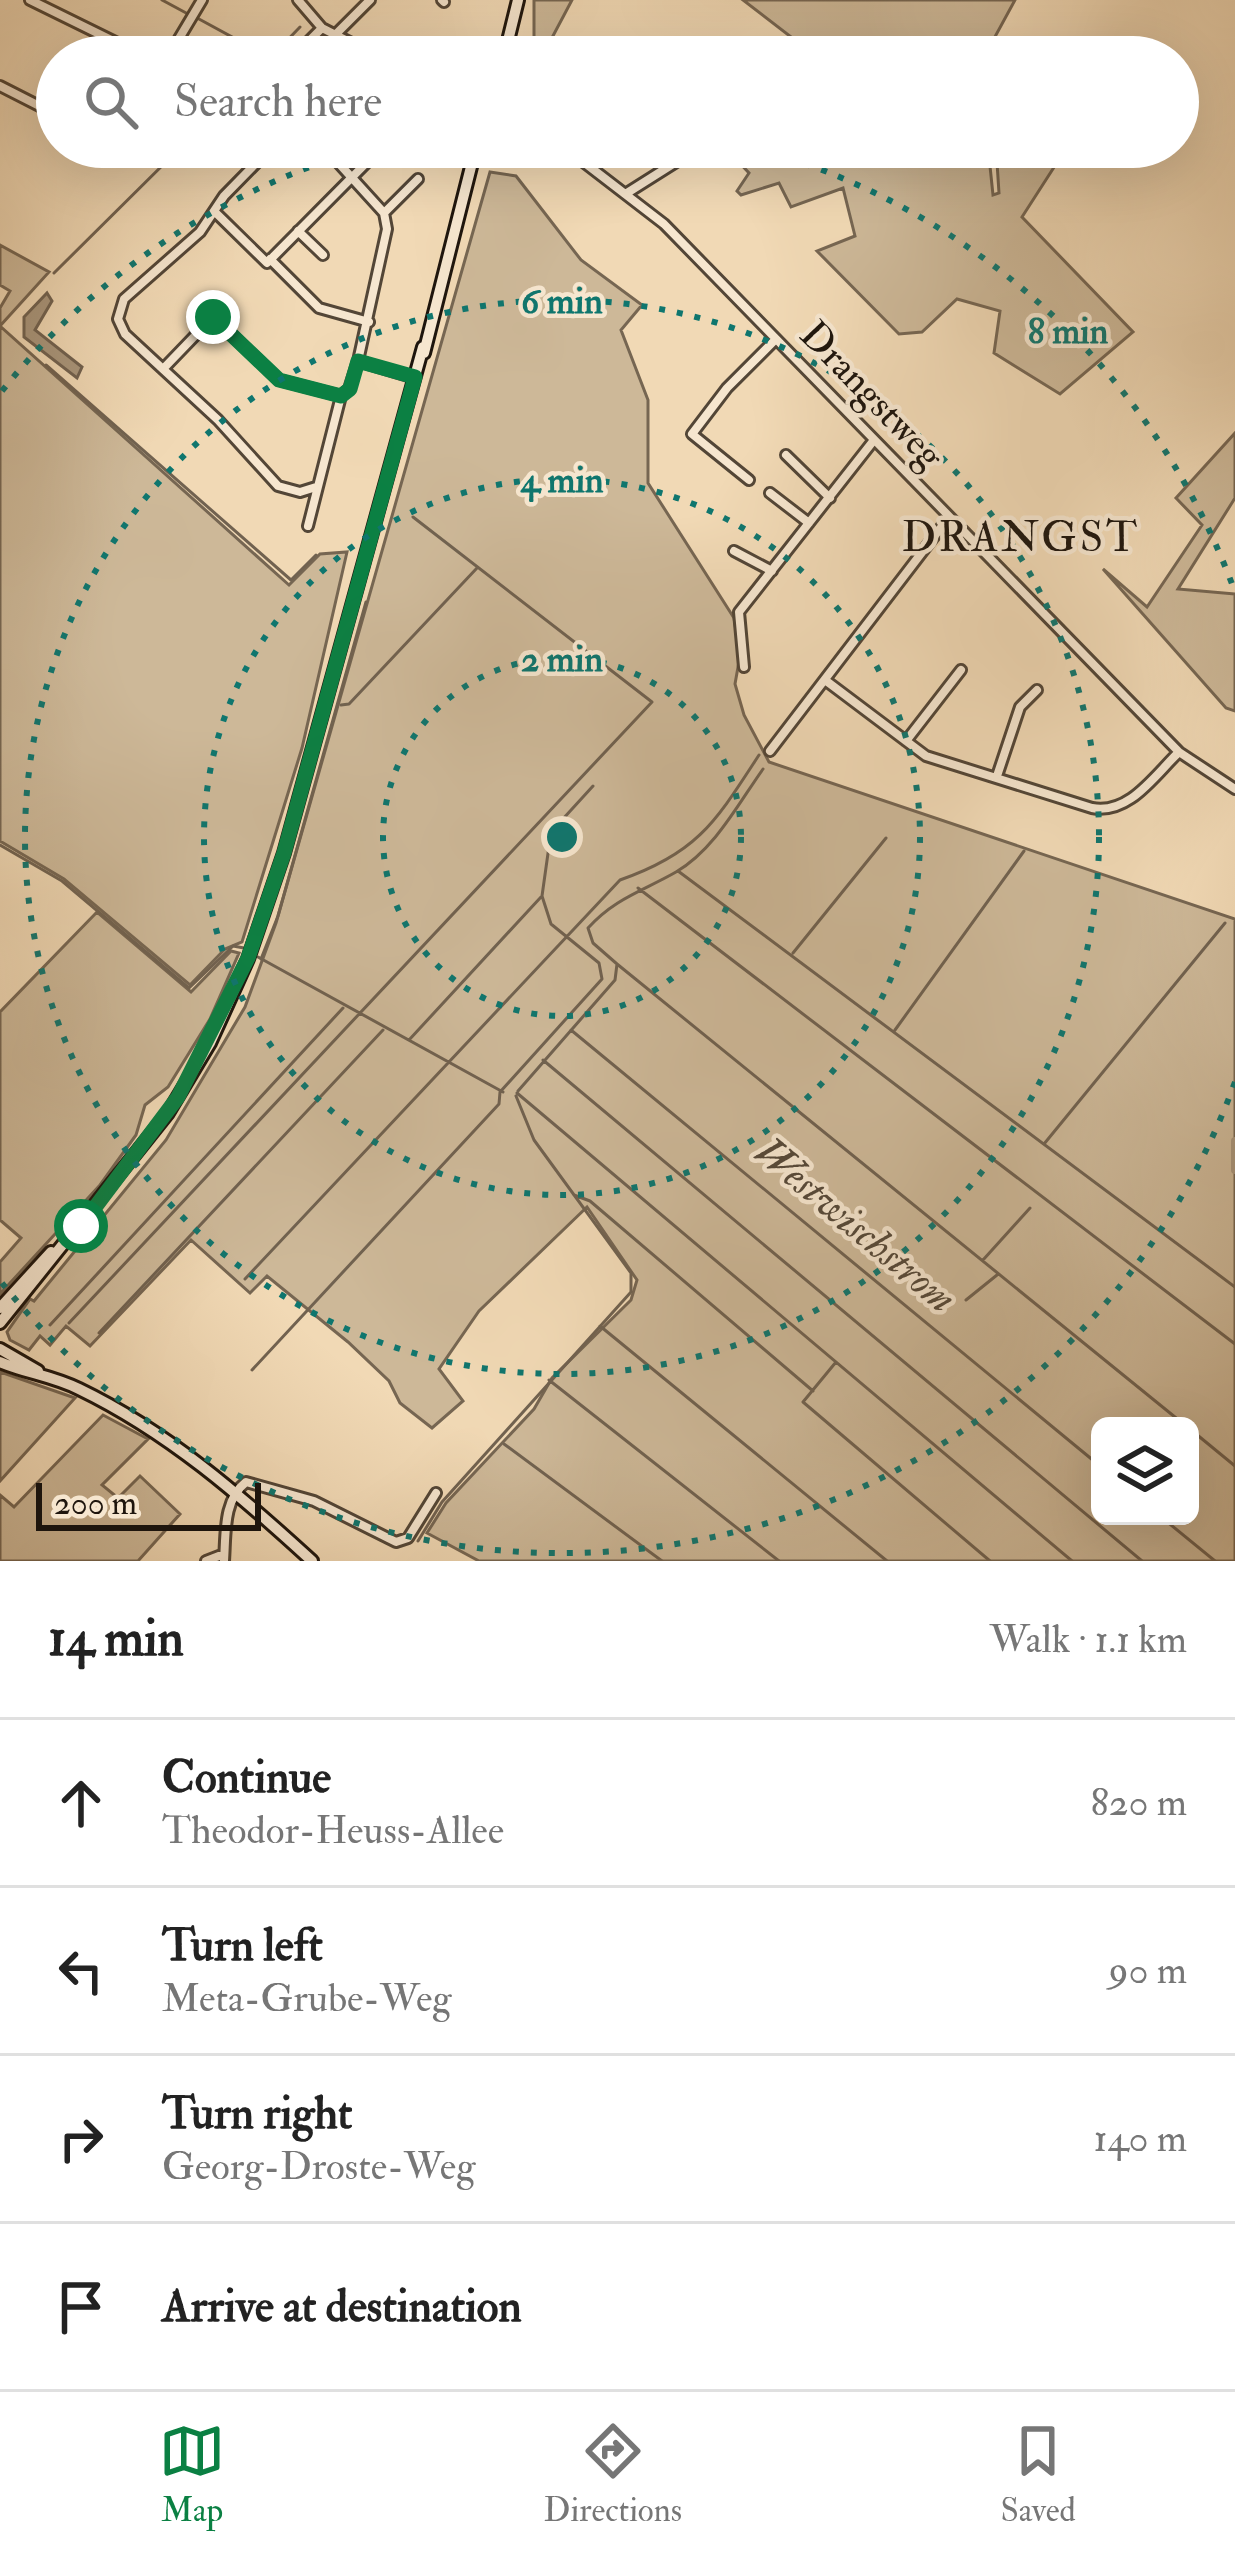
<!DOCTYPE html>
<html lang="en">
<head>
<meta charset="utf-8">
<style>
  :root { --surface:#fff; --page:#f2f2f2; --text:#222; --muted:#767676; --line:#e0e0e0; --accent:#0b8043 }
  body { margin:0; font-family:"IM FELL Double Pica",serif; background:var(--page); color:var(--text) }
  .controls { position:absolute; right:36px; bottom:36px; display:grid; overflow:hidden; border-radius:18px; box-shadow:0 12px 48px #0002 }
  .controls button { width:108px; height:108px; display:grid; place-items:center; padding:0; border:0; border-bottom:3px solid var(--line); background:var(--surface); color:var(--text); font:60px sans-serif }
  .scale { position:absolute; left:36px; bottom:30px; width:225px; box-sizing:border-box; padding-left:12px; border:6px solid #1e150d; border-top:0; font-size:33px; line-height:42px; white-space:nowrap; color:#1e150d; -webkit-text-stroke:9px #f6e6cf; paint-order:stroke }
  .stop { position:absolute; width:36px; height:36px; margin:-27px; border:9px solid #0b8043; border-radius:50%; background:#fff }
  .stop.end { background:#0b8043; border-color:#fff; box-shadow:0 3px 12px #0008 }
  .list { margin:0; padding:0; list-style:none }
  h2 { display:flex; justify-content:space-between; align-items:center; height:156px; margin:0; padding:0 48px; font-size:51px }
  h2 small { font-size:39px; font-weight:400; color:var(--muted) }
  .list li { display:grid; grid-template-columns:78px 1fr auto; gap:36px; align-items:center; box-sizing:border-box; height:168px; padding:0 48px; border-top:3px solid var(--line) }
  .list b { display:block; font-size:45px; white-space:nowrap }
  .list p { margin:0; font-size:39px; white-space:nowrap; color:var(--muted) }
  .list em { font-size:39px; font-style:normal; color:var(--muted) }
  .icon { flex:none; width:66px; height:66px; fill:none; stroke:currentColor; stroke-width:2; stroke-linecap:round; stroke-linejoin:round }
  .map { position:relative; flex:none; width:1235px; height:1561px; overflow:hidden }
  .search { position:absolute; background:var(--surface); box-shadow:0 12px 48px #0002; left:36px; right:36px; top:36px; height:132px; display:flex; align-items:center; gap:30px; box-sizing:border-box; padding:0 42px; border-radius:66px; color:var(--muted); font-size:45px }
  .sheet { height:828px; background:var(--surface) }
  nav { display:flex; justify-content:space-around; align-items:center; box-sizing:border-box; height:168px; border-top:3px solid var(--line); background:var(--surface); font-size:33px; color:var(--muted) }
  nav a { display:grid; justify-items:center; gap:6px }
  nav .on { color:var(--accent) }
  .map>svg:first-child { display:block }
  .green { fill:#cdb898; stroke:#766652; stroke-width:3; fill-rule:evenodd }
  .water { fill:#a9967c; stroke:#716250; stroke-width:3 }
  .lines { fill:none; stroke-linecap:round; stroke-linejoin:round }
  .stream { stroke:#716250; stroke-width:3 }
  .canal { stroke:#a9967c; stroke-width:8 }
  .street-casing { stroke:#534637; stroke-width:14 }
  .secondary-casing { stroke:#1e150d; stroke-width:16 }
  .street { stroke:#f6e6cf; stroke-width:8 }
  .secondary { stroke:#f6e6cf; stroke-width:10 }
  .route { stroke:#0b8043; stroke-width:15 }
  .ring { fill:none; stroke:#0f766e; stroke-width:6; stroke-dasharray:6 12 }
  .labels { text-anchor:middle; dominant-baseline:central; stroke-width:9; stroke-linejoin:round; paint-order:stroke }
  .street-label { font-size:39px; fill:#1e150d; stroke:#f6e6cf }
  .neighbourhood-label { font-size:42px; letter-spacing:3px; fill:#1e150d; stroke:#f6e6cf }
  .water-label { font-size:42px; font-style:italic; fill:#564939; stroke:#f6e6cf }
  .centre { fill:#0f766e; stroke:#f6e6cf; stroke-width:6 }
  .ring-label { font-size:36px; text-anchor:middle; font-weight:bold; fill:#0f766e; stroke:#f6e6cf; stroke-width:9; stroke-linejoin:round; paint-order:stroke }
</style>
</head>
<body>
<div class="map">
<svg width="1235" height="1561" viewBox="0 0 1235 1561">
  <rect width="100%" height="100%" fill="#f1d9b5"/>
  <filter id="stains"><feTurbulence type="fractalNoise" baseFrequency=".00167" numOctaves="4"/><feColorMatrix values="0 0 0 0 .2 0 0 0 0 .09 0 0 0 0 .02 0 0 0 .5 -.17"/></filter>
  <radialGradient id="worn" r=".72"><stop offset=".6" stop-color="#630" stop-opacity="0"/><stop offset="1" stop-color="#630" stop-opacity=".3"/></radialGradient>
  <!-- green -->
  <path class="green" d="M 534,0 L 572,0 L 545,51 L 534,37 Z
    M 743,0 L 1015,0 L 990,46 L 936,57 L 817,57 Z
    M 752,147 L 988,147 L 993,195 L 999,193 L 996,147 L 1067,147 L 1022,217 L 1133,332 L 1060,394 L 994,353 L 1000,311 L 957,299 L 922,332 L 899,334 L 817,251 L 855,236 L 843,188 L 791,207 L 779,183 L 741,195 L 737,191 L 749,173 L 737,160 Z
    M 490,172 L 516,176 L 581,260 L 642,305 L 621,330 L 648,400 L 648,483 L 734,618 L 740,656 L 735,684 L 744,715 L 769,762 L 1235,919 L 1235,1561 L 479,1561 L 427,1533 L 446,1503 L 534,1409 L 552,1378 L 631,1300 L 637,1280 L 587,1207 L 479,1311 L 439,1369 L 463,1401 L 432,1428 L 400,1403 L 389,1381 L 348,1342 L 267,1276 L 250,1293 L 191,1240 L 90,1346 L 66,1326 L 50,1345 L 40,1336 L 29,1350 L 10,1340 L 7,1332 L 30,1299 L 34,1301 L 166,1140 L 245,1007 L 276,923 ZM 1100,1426 L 1190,1426 L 1190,1516 L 1100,1516 Z
    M 0,245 L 49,272 L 0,326 L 289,585 L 320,554 L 347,552 L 302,748 L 242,942 L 225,949 L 190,985 L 64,879 L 0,841 L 0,308 L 10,291 L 0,285 Z
    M 1235,433 L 1235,498 L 1178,589 L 1235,594 L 1235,711 L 1226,708 L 1103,569 L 1147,607 L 1202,525 L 1176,498 Z
    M 97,912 L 191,992 L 231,951 L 239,953 L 210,1019 L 168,1087 L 145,1105 L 136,1135 L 100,1185 L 0,1294 L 0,1262 L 21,1238 L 0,1220 L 0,1012 Z
    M 0,1372 L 75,1398 L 0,1481 Z
    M 103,1415 L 148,1439 L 102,1485 L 118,1498 L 140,1476 L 180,1514 L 138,1561 L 0,1561 L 0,1495 L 14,1507 Z"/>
  <!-- water -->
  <path class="water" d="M 47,293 L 52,301 L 35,330 L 82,367 L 77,378 L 24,337 L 24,317 Z"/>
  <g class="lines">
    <!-- stream -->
    <path class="stream" d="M 162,0 L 188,14
      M 199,19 L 269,57
      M 272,56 L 300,27
      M 54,273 L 181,147
      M 46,365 L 291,580 L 316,555
      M 341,705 L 349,704 L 477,568
      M 0,845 L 62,881 L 189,988 L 233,946 L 244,948
      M 678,871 L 1235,1287
      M 638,888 L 1235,1344
      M 793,953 L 886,838
      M 258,957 L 503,1092
      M 261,959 L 278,916 L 366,602
      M 617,964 L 1186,1426
      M 571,1030 L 1100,1466
      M 895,1030 L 1024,851
      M 409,1040 L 541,897
      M 543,1060 L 1142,1561
      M 518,1091 L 615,980 L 617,964 L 593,943 L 588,928 C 615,898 643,891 676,872 C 715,849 738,804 763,769
      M 517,1093 L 1072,1561
      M 1044,1144 L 1225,923
      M 574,1195 L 590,1201 L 813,1391
      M 983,1260 L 1030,1208
      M 245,1279 L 620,880 C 698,853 716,821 759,755
      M 966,1300 L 997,1275
      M 69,1323 L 652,702 L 413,517
      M 50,1325 L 343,1008
      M 600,1326 L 887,1561
      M 99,1333 L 383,1030
      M 836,1362 L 803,1402 L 990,1561
      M 252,1370 L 499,1104 L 500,1092 L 602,979 L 599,963 L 551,924 L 542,896 L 551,832 L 593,786
      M 549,1380 L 779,1561
      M 1190,1429 L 1235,1466
      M 504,1444 L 662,1561
      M 1160,1516 L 1215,1561
      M 418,1541 L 442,1502 L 631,1292 L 631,1273 L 534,1140 L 516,1096"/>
    <!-- canal -->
    <path class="canal" d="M 1235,1141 L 1235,1170"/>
    <!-- street casing -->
    <g class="street-casing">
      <path id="street" d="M 30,0 L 146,57
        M 298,0 L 322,28 L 379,57
        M 442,0 L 444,2
        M 334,36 L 370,0
        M 168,57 L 202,0
        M 293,57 L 322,28
        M 0,86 L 57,115
        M 272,147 L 224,196 L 200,232 L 124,299 L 118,319 L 125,334 L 218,420 L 278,486 L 300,492 L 316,487
        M 324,147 L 384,213 L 387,229 L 358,361 L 415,378
        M 564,147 L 664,224 L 1179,752 L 1235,789
        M 627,193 L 684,157
        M 215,212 L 267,263 L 382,147
        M 384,213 L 418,179
        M 298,231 L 323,255
        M 270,259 L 319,308 L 369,322
        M 163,369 L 213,317 L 279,380 L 341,396
        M 786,455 L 830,498
        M 749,480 L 692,434 L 727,388 L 776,339
        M 770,493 L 809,523
        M 308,526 L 341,396 L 349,389 L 358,361
        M 734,551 L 772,571
        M 744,667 L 739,612 L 874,440
        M 825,680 L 926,756 L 1092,808 C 1129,815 1154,776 1179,752
        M 906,741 L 961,670
        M 770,751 L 949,517
        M 997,776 L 1020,707 L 1037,690
        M 206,1561 L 224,1554
        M 224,1561 C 226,1533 223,1500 246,1482 L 314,1501 L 396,1542 L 408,1538 L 436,1493"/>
    </g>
    <!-- secondary casing -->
    <g class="secondary-casing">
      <path id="secondary" d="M 504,57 L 518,0
        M 424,353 L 476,147
        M 0,1308 L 51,1252
        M 0,1323 L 168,1113 L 210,1043 L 248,959 L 284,853 L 423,347
        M 0,1349 L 38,1371
        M 0,1362 C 26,1373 53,1376 79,1389 C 168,1432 240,1495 312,1561"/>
    </g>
    <!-- street -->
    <use href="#street" class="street"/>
    <!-- secondary -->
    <use href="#secondary" class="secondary"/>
  </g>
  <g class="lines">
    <!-- route -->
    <path class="route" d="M 81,1226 L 178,1097 L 248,958 L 284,853 L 415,377 L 358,361 L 350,389 L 341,396 L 279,380 L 213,317"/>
  </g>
  <!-- distance rings -->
  <g class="ring">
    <circle cx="562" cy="837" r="179"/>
    <circle cx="562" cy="837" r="358"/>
    <circle cx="562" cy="837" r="537"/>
    <path d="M1235 1082A716 716 0 0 1 2 1283M2 391A716 716 0 0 1 371 147M753 147A716 716 0 0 1 1235 592"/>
  </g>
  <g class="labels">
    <!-- street labels -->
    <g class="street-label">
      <text transform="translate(872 395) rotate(46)">Drangstweg</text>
    </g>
    <!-- neighbourhood labels -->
    <g class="neighbourhood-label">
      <text x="1021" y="538">DRANGST</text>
    </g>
    <!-- water labels -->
    <g class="water-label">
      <text transform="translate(855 1225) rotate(40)">Westwischstrom</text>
    </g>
  </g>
  <circle cx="562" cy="837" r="18" class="centre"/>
  <g class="ring-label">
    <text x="562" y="313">6 min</text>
    <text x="1068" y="343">8 min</text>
    <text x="562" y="492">4 min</text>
    <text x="562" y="671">2 min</text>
  </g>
  <rect width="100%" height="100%" filter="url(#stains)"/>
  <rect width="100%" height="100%" fill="url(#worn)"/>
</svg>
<div class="controls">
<button><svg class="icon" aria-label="layers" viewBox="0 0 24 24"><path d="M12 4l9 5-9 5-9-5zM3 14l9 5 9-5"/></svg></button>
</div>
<div class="scale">200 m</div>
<div class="stop" style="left:81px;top:1226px"></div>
<div class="stop end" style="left:213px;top:317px"></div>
<div class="search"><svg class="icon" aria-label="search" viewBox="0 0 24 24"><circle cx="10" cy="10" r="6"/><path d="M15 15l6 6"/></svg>Search here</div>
</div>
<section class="sheet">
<h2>14 min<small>Walk · 1.1 km</small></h2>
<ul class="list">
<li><svg class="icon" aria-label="ahead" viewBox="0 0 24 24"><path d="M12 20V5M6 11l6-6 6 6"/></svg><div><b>Continue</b><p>Theodor-Heuss-Allee</p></div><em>820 m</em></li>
<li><svg class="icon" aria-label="left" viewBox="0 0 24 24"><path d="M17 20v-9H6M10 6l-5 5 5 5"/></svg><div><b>Turn left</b><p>Meta-Grube-Weg</p></div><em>90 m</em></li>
<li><svg class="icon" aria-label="right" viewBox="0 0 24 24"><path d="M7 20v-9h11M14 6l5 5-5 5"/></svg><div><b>Turn right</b><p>Georg-Droste-Weg</p></div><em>140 m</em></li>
<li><svg class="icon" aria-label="arrive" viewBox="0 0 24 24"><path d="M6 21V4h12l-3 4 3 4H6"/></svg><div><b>Arrive at destination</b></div></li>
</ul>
</section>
<nav>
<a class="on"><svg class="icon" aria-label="map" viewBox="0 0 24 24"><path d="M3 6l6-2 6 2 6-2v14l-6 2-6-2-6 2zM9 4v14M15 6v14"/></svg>Map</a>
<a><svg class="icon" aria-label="directions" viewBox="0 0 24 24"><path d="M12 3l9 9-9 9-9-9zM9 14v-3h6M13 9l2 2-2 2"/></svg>Directions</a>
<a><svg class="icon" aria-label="saved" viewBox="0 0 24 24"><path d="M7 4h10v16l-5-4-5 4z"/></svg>Saved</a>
</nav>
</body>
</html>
